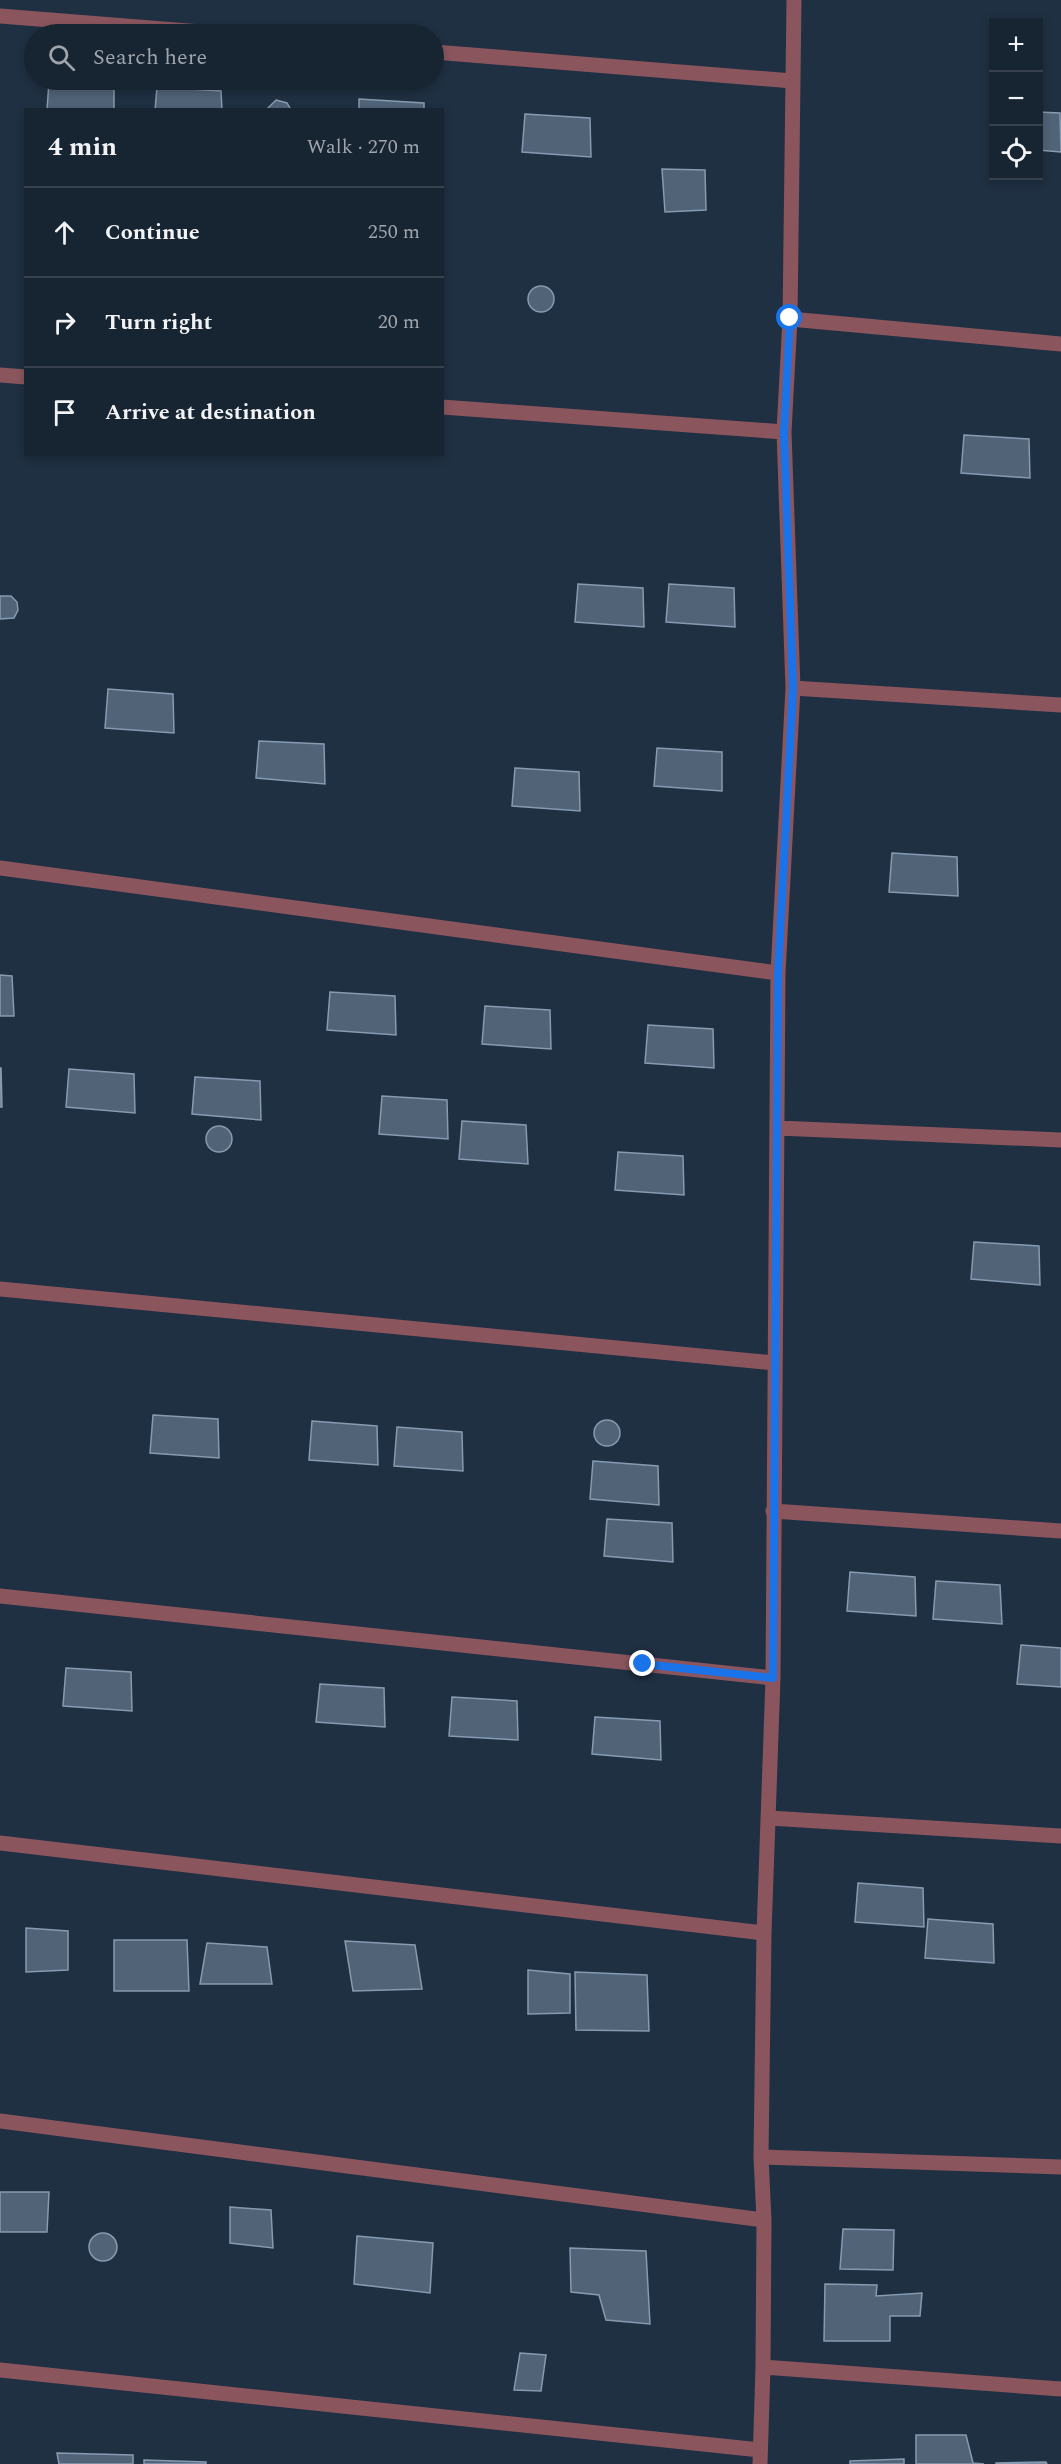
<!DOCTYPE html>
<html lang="en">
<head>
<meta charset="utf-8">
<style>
  :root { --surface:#172432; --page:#24303e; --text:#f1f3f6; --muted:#9ea4ac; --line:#36414d }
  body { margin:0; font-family:Spectral,serif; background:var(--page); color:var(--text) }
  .controls { position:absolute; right:18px; top:18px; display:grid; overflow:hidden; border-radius:0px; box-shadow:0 3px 9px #0003 }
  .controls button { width:54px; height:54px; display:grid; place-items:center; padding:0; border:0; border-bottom:2px solid var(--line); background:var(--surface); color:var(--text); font:30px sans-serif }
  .stop { position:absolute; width:18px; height:18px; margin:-14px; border:4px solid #1a73e8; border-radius:50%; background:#fff }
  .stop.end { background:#1a73e8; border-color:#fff; box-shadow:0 2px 6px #0008 }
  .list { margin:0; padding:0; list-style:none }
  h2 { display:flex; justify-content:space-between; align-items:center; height:78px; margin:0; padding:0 24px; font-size:26px }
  h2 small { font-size:20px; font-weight:400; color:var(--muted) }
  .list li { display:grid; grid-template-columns:39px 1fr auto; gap:18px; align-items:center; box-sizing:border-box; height:90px; padding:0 24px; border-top:2px solid var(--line) }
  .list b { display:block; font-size:22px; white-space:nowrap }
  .list em { font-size:20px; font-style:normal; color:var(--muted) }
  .icon { flex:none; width:33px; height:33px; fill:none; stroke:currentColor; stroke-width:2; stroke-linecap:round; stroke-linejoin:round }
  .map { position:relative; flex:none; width:1061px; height:2464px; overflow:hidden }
  .search { position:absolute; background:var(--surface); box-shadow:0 3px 9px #0003; left:24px; top:24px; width:420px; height:66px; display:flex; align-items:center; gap:15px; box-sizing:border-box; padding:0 21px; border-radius:33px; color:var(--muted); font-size:22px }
  .panel { position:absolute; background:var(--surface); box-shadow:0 3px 9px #0003; left:24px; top:108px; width:420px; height:348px; border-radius:0px }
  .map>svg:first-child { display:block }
  .building { fill:#516377; stroke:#869ab0; stroke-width:1.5 }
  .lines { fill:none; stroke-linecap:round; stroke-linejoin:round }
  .street { stroke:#8b555e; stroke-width:15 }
  .route { stroke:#1a73e8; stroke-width:8 }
</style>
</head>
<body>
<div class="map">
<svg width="1061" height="2464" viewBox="0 0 1061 2464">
  <rect width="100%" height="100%" fill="#1f3042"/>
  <!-- building -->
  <path class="building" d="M 49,81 L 114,85 L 114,110 L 47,110 Z
    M 157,87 L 221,91 L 222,110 L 155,110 Z
    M 359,99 L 424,103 L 424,110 L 359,110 Z
    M 276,100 L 287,103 L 291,110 L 266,110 Z
    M 1038,112 L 1060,113 L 1061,152 L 1038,150 Z
    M 525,114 L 590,118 L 591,157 L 522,152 Z
    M 662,169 L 705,170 L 706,210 L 665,212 Z
    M528 299a13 13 0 1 1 26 0a13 13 0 1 1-26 0Z
    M 964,435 L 1029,439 L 1030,478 L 961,473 Z
    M 578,584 L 643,588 L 644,627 L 575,622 Z
    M 669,584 L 734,588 L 735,627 L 666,622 Z
    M 0,596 L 11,596 L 17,602 L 18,610 L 14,618 L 0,619 Z
    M 108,689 L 173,694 L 174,733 L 105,728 Z
    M 259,741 L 324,744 L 325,784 L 256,778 Z
    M 657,748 L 722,752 L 722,791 L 654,786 Z
    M 515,768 L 579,772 L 580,811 L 512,806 Z
    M 892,853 L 957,857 L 958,896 L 889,892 Z
    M 0,975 L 12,976 L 14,1016 L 0,1016 Z
    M 330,992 L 395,996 L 396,1035 L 327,1030 Z
    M 485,1006 L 550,1010 L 551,1049 L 482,1044 Z
    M 648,1025 L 713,1029 L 714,1068 L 645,1063 Z
    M 0,1068 L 1,1068 L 2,1107 L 0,1107 Z
    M 69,1069 L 134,1074 L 135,1113 L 66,1107 Z
    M 195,1077 L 260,1081 L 261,1120 L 192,1114 Z
    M 382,1096 L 447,1100 L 448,1139 L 379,1134 Z
    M 462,1121 L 526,1125 L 528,1164 L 459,1159 Z
    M206 1139a13 13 0 1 1 26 0a13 13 0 1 1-26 0Z
    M 618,1152 L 683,1156 L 684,1195 L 615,1190 Z
    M 974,1242 L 1039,1246 L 1040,1285 L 971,1279 Z
    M 153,1415 L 218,1419 L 219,1458 L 150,1453 Z
    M594 1433a13 13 0 1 1 26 0a13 13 0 1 1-26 0Z
    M 312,1421 L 377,1426 L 378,1465 L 309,1460 Z
    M 397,1427 L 462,1432 L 463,1471 L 394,1466 Z
    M 593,1461 L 658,1466 L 659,1505 L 590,1499 Z
    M 607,1519 L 672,1523 L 673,1562 L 604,1556 Z
    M 850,1572 L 915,1577 L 916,1616 L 847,1611 Z
    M 936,1581 L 1000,1585 L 1002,1624 L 933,1619 Z
    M 1021,1645 L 1061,1648 L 1061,1687 L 1017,1684 Z
    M 66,1668 L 131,1672 L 132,1711 L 63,1706 Z
    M 320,1684 L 384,1688 L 385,1727 L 316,1722 Z
    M 452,1697 L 517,1701 L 518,1740 L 449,1736 Z
    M 595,1717 L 660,1721 L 661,1760 L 592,1754 Z
    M 858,1883 L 923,1888 L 924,1927 L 855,1922 Z
    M 928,1919 L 993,1924 L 994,1963 L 925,1958 Z
    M 26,1928 L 68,1931 L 68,1970 L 26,1972 Z
    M 114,1940 L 187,1940 L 189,1991 L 114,1991 Z
    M 345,1941 L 415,1945 L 422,1989 L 353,1991 Z
    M 207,1943 L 267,1947 L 272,1984 L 200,1984 Z
    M 528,1970 L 570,1974 L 570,2013 L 528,2014 Z
    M 575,1972 L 647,1975 L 649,2031 L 576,2030 Z
    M 0,2192 L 49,2192 L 47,2232 L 0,2232 Z
    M 230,2207 L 271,2210 L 273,2248 L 230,2243 Z
    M 843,2229 L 894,2230 L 893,2270 L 840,2269 Z
    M89 2247a14 14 0 1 1 28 0a14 14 0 1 1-28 0Z
    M 357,2236 L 433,2243 L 430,2293 L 354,2284 Z
    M 570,2248 L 646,2251 L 650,2324 L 606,2320 L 599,2295 L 571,2292 Z
    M 825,2284 L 877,2285 L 876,2296 L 922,2293 L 920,2316 L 890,2316 L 890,2341 L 824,2341 Z
    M 520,2353 L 546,2355 L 541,2391 L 514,2390 Z
    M 916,2435 L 966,2435 L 973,2463 L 984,2464 L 916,2464 Z
    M 57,2453 L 133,2455 L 133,2464 L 59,2464 Z
    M 904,2459 L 904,2464 L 850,2464 L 850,2461 Z
    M 144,2460 L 206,2462 L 206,2464 L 144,2464 Z
    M 1046,2462 L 1047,2464 L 996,2464 L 996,2463 Z"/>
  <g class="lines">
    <!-- street -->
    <path class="street" d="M 0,16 L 226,34
      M 434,52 L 793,81
      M 790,319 L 1061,344
      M 0,375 L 26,377
      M 442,407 L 784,432
      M 793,688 L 1061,705
      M 0,868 L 778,973
      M 778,1128 L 1061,1140
      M 0,1289 L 775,1363
      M 773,1511 L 1061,1531
      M 0,1596 L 773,1678
      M 769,1818 L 1061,1836
      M 0,1843 L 764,1933
      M 0,2121 L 764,2220
      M 761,2157 L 1061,2167
      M 763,2367 L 1061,2389
      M 0,2370 L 760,2450
      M 760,2464 L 763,2367 L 764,2220 L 761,2157 L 764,1933 L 773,1678 L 778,973 L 793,688 L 784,432 L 790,319 L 794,0"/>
  </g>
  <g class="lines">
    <!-- route -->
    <path class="route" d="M 643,1664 L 773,1678 L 778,973 L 793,688 L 784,432 L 790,318"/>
  </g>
</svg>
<div class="controls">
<button>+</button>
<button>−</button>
<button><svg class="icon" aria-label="locate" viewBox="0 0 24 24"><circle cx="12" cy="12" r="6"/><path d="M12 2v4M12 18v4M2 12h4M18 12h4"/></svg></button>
</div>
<div class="stop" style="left:790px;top:318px"></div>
<div class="stop end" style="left:643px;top:1664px"></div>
<div class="search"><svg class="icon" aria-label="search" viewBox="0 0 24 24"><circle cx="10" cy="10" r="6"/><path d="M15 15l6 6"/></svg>Search here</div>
<section class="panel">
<h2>4 min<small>Walk · 270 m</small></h2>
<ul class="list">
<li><svg class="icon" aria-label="ahead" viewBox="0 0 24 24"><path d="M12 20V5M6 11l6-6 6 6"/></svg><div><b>Continue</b></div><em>250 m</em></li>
<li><svg class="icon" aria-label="right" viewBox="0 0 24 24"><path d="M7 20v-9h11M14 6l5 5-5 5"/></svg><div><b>Turn right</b></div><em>20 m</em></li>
<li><svg class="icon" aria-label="arrive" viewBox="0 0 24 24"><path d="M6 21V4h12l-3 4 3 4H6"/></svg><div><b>Arrive at destination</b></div></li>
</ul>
</section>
</div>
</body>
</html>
